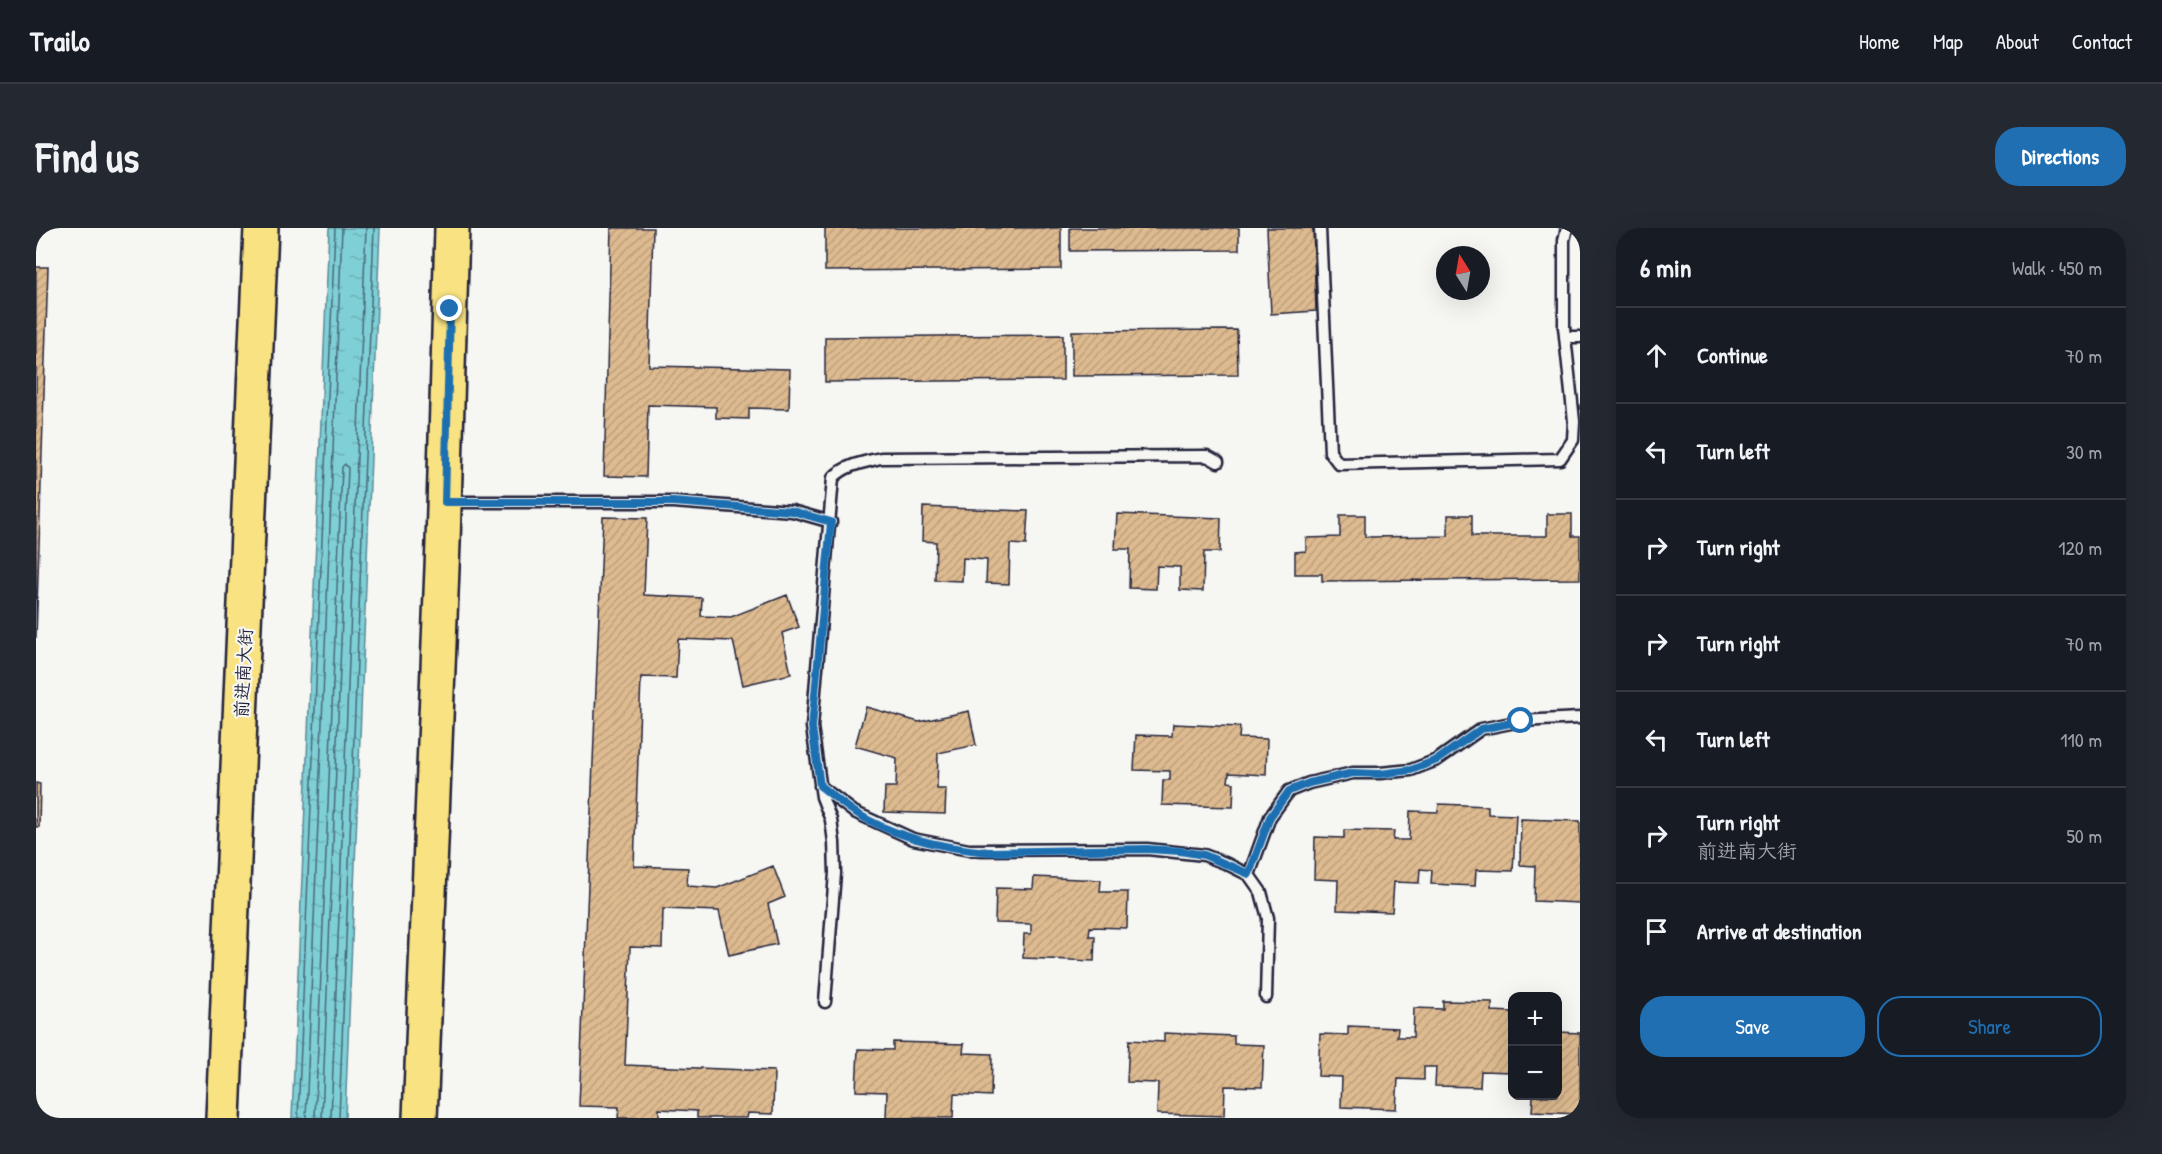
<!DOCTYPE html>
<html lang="en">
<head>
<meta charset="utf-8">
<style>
  :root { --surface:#171b24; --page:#242831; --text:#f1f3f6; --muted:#9ea1a6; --line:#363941; --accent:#1f6fb2 }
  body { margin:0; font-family:"Patrick Hand","LXGW WenKai TC",sans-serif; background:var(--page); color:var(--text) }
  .controls { position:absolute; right:18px; bottom:18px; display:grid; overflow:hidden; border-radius:12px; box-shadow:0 6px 24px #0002 }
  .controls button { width:54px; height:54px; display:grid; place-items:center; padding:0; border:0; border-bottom:2px solid var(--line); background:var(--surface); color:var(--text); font:30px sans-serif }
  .compass { position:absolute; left:1400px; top:18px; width:54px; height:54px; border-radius:50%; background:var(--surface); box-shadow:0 6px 24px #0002; rotate:349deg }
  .stop { position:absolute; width:18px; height:18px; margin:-14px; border:4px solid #1f6fb2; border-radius:50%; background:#fff }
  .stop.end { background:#1f6fb2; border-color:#fff; box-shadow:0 2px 6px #0008 }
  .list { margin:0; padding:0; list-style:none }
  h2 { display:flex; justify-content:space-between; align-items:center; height:78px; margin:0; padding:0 24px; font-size:26px }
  h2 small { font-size:20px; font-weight:400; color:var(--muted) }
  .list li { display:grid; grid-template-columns:39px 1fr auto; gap:18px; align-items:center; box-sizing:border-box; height:96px; padding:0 24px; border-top:2px solid var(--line) }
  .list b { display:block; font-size:22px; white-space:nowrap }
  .list p { margin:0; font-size:20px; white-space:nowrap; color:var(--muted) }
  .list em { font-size:20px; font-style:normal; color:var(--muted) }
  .actions { display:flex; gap:12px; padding:18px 24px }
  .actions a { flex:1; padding:14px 0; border:2px solid var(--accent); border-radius:24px; text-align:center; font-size:21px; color:var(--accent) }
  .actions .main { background:var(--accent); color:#fff }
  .icon { flex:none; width:33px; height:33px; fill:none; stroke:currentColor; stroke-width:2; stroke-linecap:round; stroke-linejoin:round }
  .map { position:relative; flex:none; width:1544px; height:890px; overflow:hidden; border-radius:24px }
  header { display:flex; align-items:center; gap:36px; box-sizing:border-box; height:84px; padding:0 30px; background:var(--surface); border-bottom:2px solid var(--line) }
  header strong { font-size:28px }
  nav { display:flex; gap:33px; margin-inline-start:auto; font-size:21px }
  .intro { display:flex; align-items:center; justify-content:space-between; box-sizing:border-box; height:144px; padding:0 36px }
  h1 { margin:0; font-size:42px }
  .button { padding:15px 27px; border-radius:24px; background:var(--accent); color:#fff; font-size:21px; font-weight:700 }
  main { display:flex; gap:36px; padding:0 36px }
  aside { flex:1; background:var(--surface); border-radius:24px; box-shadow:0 6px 24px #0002 }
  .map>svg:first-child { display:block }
  .water { fill:url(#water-ripples); stroke:#5a8a98; stroke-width:1.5 }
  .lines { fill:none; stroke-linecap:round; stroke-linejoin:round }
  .shore { stroke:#476879; stroke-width:1.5 }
  .building { fill:url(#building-hatch); stroke:#22223b; stroke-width:1.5 }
  .service-casing { stroke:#22223b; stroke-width:15 }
  .primary-casing { stroke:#22223b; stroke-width:38 }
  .service { stroke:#f6f6f2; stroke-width:10 }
  .primary { stroke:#f8e281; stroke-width:33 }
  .route { stroke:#1f6fb2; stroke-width:8 }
  .labels { text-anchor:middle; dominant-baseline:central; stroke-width:4.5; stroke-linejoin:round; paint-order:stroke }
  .street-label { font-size:18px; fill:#22223b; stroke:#f6f6f2 }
</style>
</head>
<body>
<header>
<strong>Trailo</strong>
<nav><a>Home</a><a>Map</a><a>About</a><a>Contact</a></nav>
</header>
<div class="intro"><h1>Find us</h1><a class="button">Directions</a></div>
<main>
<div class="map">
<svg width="1544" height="890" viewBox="0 0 1544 890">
  <defs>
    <pattern id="water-ripples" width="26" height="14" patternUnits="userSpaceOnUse" patternTransform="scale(1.5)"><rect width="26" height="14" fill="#7fd0d6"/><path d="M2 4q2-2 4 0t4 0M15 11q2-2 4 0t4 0" fill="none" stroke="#6db2b9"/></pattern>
    <pattern id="building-hatch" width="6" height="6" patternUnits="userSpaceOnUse" patternTransform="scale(1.5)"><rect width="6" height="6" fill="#ddba8f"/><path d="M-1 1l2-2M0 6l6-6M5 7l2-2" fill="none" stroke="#bda07c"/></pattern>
  </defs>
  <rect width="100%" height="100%" fill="#f6f6f2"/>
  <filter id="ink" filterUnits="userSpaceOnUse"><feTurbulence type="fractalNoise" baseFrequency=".0167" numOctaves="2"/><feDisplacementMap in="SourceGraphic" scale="12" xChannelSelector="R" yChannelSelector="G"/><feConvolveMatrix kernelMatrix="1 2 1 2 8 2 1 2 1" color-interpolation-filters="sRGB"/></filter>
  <g filter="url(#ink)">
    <!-- water -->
    <path class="water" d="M 293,0 L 344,0 L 309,890 L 256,890 Z"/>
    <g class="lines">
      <!-- shore -->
      <path class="shore" d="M 262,890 L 299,0
        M 270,890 L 306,0
        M 279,890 L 306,239 L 309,236 L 312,240 L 286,890
        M 295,890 L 330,0
        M 303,890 L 338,0"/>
    </g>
    <!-- building -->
    <path class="building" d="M 575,0 L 617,0 L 613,138 L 754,141 L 753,181 L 713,180 L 713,191 L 680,190 L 680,179 L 612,177 L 610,249 L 568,248 Z
      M 789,0 L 1025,0 L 1025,41 L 789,43 Z
      M 1034,0 L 1203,0 L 1203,22 L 1034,23 Z
      M 1231,0 L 1277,0 L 1280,83 L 1235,86 Z
      M 0,39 L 12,39 L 0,410 Z
      M 1201,102 L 1202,147 L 1036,148 L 1036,103 Z
      M 1027,107 L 1027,152 L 789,154 L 789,109 Z
      M 887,279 L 992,283 L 990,317 L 974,316 L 973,356 L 950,355 L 951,332 L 927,330 L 926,353 L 899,352 L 900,314 L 886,313 Z
      M 1081,286 L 1185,290 L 1184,324 L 1168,324 L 1167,363 L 1144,362 L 1144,339 L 1121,338 L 1120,361 L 1093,360 L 1094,321 L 1079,321 Z
      M 1511,286 L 1536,286 L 1536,308 L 1544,308 L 1544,351 L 1286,353 L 1286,346 L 1259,346 L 1259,324 L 1270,323 L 1270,310 L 1304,309 L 1304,287 L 1329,287 L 1329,309 L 1412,308 L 1412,287 L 1436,287 L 1436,308 L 1511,308 Z
      M 567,289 L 611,290 L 608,367 L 666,370 L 665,388 L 695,389 L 751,367 L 763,399 L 746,405 L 755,446 L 707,457 L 697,413 L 642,411 L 640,450 L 605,449 L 598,638 L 652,640 L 651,658 L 681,660 L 737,638 L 749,669 L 732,676 L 741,716 L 693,727 L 683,683 L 627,681 L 626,720 L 594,719 L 589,837 L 738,843 L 737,886 L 712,885 L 711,890 L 661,890 L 661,883 L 623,881 L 623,890 L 582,890 L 583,879 L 543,878 Z
      M 830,479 L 883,494 L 933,483 L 940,517 L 902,525 L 901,561 L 910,561 L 909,586 L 848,584 L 849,559 L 860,559 L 861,530 L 819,518 Z
      M 1137,496 L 1204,499 L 1203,510 L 1231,511 L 1230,547 L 1193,545 L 1192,554 L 1198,555 L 1197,579 L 1126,577 L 1127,552 L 1134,552 L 1134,543 L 1098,542 L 1100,507 L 1136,508 Z
      M 0,555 L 4,556 L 3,599 L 0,599 Z
      M 1403,576 L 1452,578 L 1452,586 L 1480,587 L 1477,643 L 1440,642 L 1439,658 L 1395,656 L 1396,642 L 1384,641 L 1383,655 L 1358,654 L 1356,684 L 1301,682 L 1302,652 L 1278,651 L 1279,609 L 1308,610 L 1308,602 L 1358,603 L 1357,612 L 1373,612 L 1374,583 L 1402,584 Z
      M 1485,591 L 1544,593 L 1544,675 L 1498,673 L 1499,638 L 1484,637 Z
      M 998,649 L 1065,652 L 1064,664 L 1092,664 L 1091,700 L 1054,699 L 1053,708 L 1059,708 L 1058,733 L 987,730 L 988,706 L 995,706 L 995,696 L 959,695 L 960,660 L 997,661 Z
      M 1407,773 L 1456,774 L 1456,783 L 1476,784 L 1476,844 L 1445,843 L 1444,859 L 1399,858 L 1400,839 L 1388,839 L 1388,852 L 1362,851 L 1360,881 L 1305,879 L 1306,849 L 1282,848 L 1284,806 L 1312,807 L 1312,798 L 1362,800 L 1361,809 L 1377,809 L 1378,780 L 1407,781 Z
      M 1522,804 L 1544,805 L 1544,886 L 1496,884 L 1497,868 L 1522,868 Z
      M 1128,805 L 1198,808 L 1198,816 L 1228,817 L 1226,859 L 1189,858 L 1188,888 L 1121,886 L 1122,855 L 1091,854 L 1093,812 L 1128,814 Z
      M 857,814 L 928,816 L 927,825 L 956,826 L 955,868 L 918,866 L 917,890 L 850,890 L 851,864 L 820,863 L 822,821 L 857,822 Z"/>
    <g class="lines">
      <!-- service casing -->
      <g class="service-casing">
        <path id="service" d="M 1284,0 L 1294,224 L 1303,236 L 1524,231 L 1537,212 L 1538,193 L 1528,99 L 1528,12 L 1531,0
          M 1529,109 L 1544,109
          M 412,274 L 637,274 L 756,283 L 795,294
          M 784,558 L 818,584 L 877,611 L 933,622 L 1111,621 L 1168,627 L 1189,635 L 1213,647 L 1225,664 L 1232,690 L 1230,769
          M 1213,647 L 1234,589 L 1253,563 L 1273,555 L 1317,545 L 1344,545 L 1375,542 L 1401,532 L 1445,501 L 1485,493 L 1544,490
          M 789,774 L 799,645 L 798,614 L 795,592 L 786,569 L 776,499 L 797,250 C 809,237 828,234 845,230 L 1171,228 L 1182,234"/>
      </g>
      <!-- primary casing -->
      <g class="primary-casing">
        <path id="primary" d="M 187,890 L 225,0
          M 384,890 L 407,315 L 416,0"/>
      </g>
      <!-- service -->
      <use href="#service" class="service"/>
      <!-- primary -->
      <use href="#primary" class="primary"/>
    </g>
  </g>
  <g class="lines" filter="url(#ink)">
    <!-- route -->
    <path class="route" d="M 414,81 L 409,274 L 637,274 L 756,283 L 795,294 L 776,499 L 784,558 C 795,566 806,576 817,583 C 857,609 906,620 953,624 L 1111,621 L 1144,623 L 1168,627 L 1213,646 L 1234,589 L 1253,563 L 1273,555 L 1317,545 L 1344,546 L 1375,542 L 1401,532 L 1445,501 L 1485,493"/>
  </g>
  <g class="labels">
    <!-- street labels -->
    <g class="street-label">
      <text transform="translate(207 445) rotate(-87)">前进南大街</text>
    </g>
  </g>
</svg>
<div class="controls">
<button>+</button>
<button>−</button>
</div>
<svg class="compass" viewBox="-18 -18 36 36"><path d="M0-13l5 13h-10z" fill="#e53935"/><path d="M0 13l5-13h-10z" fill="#9ea1a6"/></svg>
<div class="stop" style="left:1485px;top:493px"></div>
<div class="stop end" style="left:414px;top:81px"></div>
</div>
<aside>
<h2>6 min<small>Walk · 450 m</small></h2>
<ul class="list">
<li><svg class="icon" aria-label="ahead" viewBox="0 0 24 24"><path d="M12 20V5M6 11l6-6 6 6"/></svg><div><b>Continue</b></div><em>70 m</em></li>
<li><svg class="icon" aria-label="left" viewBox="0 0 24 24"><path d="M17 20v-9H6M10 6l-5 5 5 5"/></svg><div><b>Turn left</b></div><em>30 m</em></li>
<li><svg class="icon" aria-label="right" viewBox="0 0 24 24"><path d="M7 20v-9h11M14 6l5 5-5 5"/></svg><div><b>Turn right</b></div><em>120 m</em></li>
<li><svg class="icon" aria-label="right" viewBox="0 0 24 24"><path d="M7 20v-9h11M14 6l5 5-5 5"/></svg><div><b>Turn right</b></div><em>70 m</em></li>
<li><svg class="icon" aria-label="left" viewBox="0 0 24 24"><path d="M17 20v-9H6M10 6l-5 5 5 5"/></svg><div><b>Turn left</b></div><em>110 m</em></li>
<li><svg class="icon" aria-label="right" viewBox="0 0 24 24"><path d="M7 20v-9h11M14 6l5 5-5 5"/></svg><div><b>Turn right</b><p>前进南大街</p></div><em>50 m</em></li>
<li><svg class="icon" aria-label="arrive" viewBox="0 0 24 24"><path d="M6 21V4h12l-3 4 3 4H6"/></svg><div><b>Arrive at destination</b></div></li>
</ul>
<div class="actions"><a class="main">Save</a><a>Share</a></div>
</aside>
</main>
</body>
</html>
